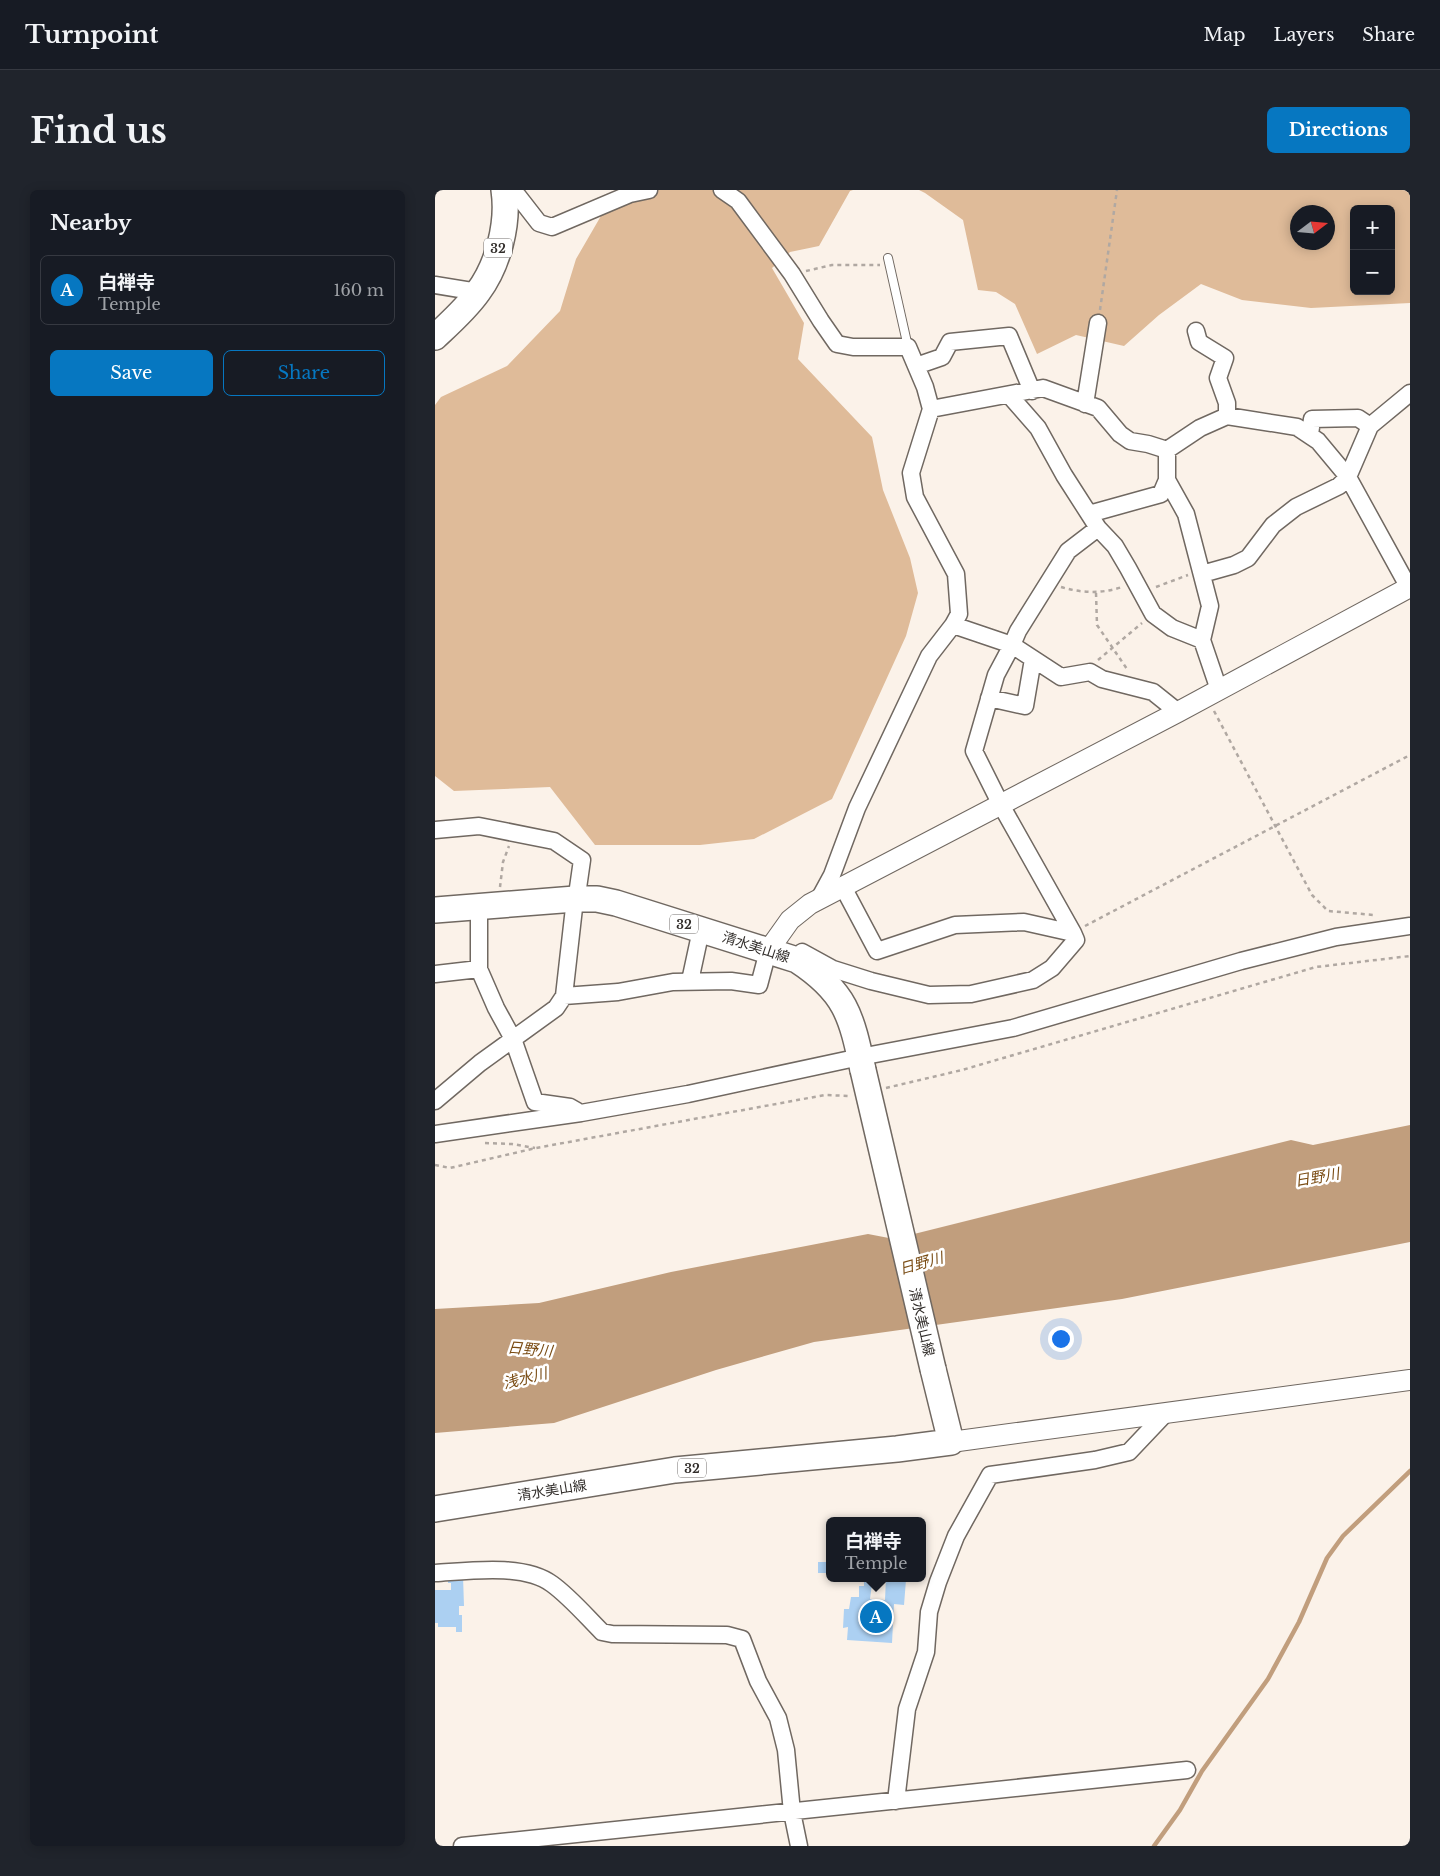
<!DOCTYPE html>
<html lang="en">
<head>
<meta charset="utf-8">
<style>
  :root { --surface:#171b24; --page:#20242c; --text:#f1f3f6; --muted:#9ea1a6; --line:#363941; --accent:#0677c1 }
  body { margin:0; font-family:"Libre Baskerville","Noto Sans JP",serif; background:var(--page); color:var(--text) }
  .controls { position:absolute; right:15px; top:15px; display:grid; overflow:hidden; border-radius:8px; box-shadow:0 2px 12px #0003 }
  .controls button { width:45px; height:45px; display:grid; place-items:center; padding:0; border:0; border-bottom:1px solid var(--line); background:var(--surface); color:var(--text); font:25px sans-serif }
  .compass { position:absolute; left:855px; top:15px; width:45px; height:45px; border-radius:50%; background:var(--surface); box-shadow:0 2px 12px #0003; rotate:74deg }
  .you { position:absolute; left:625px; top:1148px; width:18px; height:18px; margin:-12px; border:4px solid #fff; border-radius:50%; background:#1a73e8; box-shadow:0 0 0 8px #1a73e833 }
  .badge { display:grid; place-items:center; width:32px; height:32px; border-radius:50%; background:var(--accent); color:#fff; font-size:16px; font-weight:700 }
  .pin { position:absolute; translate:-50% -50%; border:2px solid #fff; box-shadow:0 1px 5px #0006 }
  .popup { position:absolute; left:391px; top:1327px; width:100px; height:65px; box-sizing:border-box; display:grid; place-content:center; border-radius:8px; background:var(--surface); filter:drop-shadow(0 1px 4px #0005); font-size:16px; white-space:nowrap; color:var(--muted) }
  .popup b { font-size:19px; color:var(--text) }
  .popup::after { content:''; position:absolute; left:50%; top:100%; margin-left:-10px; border:10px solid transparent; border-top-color:var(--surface) }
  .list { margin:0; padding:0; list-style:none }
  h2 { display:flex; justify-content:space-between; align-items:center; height:65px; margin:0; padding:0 20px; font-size:21px }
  h2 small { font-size:16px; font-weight:400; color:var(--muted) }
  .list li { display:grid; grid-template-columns:32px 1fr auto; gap:15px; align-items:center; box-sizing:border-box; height:70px; margin:0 10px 10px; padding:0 10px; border:1px solid var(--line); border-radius:8px }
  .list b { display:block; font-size:19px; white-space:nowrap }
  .list p { margin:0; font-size:16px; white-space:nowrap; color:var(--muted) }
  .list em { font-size:16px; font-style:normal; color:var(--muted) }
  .actions { display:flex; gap:10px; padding:15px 20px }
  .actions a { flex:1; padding:11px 0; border:1px solid var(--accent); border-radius:8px; text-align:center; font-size:18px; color:var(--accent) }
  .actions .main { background:var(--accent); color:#fff }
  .map { position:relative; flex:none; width:975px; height:1656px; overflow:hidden; border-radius:8px }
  header { display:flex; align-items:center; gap:30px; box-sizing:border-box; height:70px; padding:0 25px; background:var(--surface); border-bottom:1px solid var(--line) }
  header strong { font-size:24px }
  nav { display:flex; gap:28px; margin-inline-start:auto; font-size:18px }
  .intro { display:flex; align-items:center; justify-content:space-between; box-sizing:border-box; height:120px; padding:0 30px }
  h1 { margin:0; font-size:35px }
  .button { padding:12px 22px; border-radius:8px; background:var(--accent); color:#fff; font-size:18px; font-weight:700 }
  main { display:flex; gap:30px; padding:0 30px }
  aside { flex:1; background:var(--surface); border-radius:8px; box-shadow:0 2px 12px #0003 }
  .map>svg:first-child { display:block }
  .forest { fill:#dfbb99; fill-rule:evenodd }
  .water { fill:#c19e7d }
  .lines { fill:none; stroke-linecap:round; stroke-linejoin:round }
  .stream { stroke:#c19e7d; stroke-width:4.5 }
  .building { fill:#acd0f2 }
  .service-casing { stroke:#706861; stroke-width:10 }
  .minor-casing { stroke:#706861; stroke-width:19 }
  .tertiary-casing { stroke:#706861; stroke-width:22 }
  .primary-casing { stroke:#706861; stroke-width:28 }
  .path { stroke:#b0a8a2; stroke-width:2.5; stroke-dasharray:4 4; stroke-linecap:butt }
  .service { stroke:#fff; stroke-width:8 }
  .minor { stroke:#fff; stroke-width:16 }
  .tertiary { stroke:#fff; stroke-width:20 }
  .primary { stroke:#fff; stroke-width:25 }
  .primary-bridge-casing { stroke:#706861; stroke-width:28; stroke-linecap:butt }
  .primary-bridge { stroke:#fff; stroke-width:25 }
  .labels { text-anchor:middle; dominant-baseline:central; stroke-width:5; stroke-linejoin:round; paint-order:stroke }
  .shield { fill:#fff; stroke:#706d6b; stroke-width:1 }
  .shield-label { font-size:12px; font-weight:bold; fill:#322e2b }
  .street-label { font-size:14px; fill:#322e2b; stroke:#fff }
  .water-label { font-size:15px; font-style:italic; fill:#7a4c14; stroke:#fff }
</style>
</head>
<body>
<header>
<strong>Turnpoint</strong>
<nav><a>Map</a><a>Layers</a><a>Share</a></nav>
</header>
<div class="intro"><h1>Find us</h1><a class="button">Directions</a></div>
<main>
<aside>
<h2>Nearby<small></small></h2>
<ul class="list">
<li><span class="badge">A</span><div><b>白禅寺</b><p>Temple</p></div><em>160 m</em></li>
</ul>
<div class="actions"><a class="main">Save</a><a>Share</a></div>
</aside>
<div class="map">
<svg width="975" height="1656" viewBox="0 0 975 1656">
  <rect width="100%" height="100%" fill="#fbf2e9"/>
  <!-- forest -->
  <path class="forest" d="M 181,0 L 418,0 L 415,1 L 384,56 L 355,62 L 337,78 L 369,133 L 363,169 L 437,247 L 448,300 L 475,368 L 483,403 L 471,446 L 397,609 L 319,649 L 265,655 L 160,655 L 115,597 L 19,601 L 0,586 L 0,215 L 6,207 L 72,176 L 125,121 L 141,69 Z
    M 484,0 L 975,0 L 975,113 L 876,118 L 807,110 L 766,94 L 724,125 L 689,156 L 641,145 L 602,164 L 580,114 L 561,102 L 543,100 L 528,30 L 490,3 ZM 919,19 L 956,19 L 956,101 L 919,101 ZM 862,22 L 892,22 L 892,52 L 862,52 Z"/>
  <!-- water -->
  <path class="water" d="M 975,935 L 975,1052 L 687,1109 L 379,1152 L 281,1180 L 119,1233 L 0,1243 L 0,1119 L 104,1113 L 236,1082 L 433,1044 L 459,1049 L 856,950 L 878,955 Z"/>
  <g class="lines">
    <!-- stream -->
    <path class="stream" d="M 719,1656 L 745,1620 L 767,1581 L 833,1489 L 864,1432 L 892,1368 L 908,1346 L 975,1281"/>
  </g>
  <!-- building -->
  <path class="building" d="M 383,1372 L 395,1372 L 395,1383 L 383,1383 Z
    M 13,1386 L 28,1386 L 29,1416 L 24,1416 L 24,1425 L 27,1425 L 27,1442 L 21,1442 L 21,1437 L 3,1437 L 3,1433 L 0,1433 L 0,1400 L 16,1400 L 16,1393 L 13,1393 Z
    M 408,1388 L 449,1388 L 448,1394 L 437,1394 L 435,1409 L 450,1410 L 451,1388 L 471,1390 L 469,1415 L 459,1414 L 457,1453 L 412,1450 L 413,1437 L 408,1438 L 409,1419 L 414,1419 L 416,1407 L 424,1407 L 424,1396 L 429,1396 L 429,1392 L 407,1392 Z"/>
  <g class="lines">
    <!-- service casing -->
    <g class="service-casing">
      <path id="service" d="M 453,68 L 473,157"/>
    </g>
    <!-- minor casing -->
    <g class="minor-casing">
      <path id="minor" d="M 287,0 L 303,11 L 357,84 L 386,131 L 402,154 L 418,157 L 473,157 L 490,197 L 496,219 L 608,198 L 663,218 L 685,244 L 695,251 L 713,254 L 732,260 L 765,238 L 792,226 L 862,237 L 883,251 L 913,287 L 974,398
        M 70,10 L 83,6 L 104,33 L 117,37 L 195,4 L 214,0
        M 0,95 L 43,102
        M 761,141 L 764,152 L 790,168 L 783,188 L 792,213 L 792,226
        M 481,176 L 507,167 L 515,152 L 574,146 L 597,201
        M 575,206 L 603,238 L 629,285 L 663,338 L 633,361 L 583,441 L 577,455 L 626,487 L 655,482 L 667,489 L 718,502 L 743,522
        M 650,214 L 663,133
        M 875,245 L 877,229 L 923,228 L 935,236
        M 732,290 L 751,324 L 775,416 L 767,450 L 784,500
        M 654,324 L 726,304 L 732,290 L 732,260
        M 663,338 L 680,356 L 693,378 L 718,424 L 737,438 L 767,450
        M 767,384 L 799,375 L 813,368 L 838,335 L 861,317 L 904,296 L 913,287 L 935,236 L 975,203
        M 554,508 L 590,516 L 598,469
        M 0,640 L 44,636 L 119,651 L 147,670 L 142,705
        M 408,697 L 442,761 L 520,735 L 589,732 L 638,743 L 566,615 L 539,561 L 561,485 L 577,455 L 518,435
        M 384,709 L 397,685 L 422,618 L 494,466 L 518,435 L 524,424 L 521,384 L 480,307 L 476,283 L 496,219
        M 367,762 L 398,779 L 436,791 L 494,805 L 536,804 L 598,790 L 617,778 L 641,750 L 638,743
        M 44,779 L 44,717
        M 0,784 L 44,779 L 61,818 L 78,849 L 100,912 L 135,917 L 142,921
        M 255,791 L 266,740
        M 129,806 L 183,802 L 238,792 L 296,791 L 324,795 L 333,761 L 342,759
        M 0,911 L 45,873 L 121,818 L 129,806 L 140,709
        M 0,944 L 146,923 L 253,904 L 425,867 L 578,838 L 806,771 L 901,747 L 975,736
        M 0,1383 C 33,1381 89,1373 117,1394 C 135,1407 151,1426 167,1442 L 177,1444 L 292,1445 L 307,1449 L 323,1491 L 343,1528 L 351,1560 L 357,1622 L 364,1656
        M 461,1611 L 472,1519 L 491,1462 L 494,1422 L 503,1392 L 521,1346 L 555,1285 L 660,1270 L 694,1262 L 731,1223
        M 27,1656 L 752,1580"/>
    </g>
    <!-- tertiary casing -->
    <g class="tertiary-casing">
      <path id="tertiary" d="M 333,761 L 355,730 L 375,714 L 743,522 L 975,397
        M 516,1252 L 975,1190"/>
    </g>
    <!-- primary casing -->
    <g class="primary-casing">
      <path id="primary" d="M 0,147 C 15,133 31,119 43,102 C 63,75 74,34 69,0
        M 0,720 L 140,709 L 162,709 L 181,713 L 362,770 C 411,802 416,825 428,880
        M 0,1319 L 240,1280 L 462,1259 L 516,1252 L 498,1179"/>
    </g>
    <!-- path -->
    <path class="path" d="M 371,81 L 397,75 L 445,75
      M 665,120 L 682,0
      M 626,397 C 646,403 667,404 687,397
      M 721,397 L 753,385
      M 661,403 L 662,435 L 692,479
      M 663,470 L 707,433
      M 779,521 L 877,705 L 893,721 L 939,725
      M 65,697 L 68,672 L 74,656
      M 650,736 L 975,565
      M 451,898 L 527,880 L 881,777 L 975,766
      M 50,953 L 77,954 L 100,958
      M 0,975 L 15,978 L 101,958 L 390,905 L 414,906"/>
    <!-- service -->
    <use href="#service" class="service"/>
    <!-- minor -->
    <use href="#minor" class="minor"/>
    <!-- tertiary -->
    <use href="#tertiary" class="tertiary"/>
    <!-- primary -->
    <use href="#primary" class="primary"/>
    <!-- primary-bridge casing -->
    <g class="primary-bridge-casing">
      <path id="primary-bridge" d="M 428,880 L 498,1179"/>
    </g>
    <!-- primary-bridge -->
    <use href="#primary-bridge" class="primary-bridge"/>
  </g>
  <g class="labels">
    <!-- shield labels -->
    <g class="shield">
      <rect x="49" y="48.5" width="28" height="19" rx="4"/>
      <rect x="235" y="724.5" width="28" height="19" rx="4"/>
      <rect x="243" y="1268.5" width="28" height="19" rx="4"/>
    </g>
    <g class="shield-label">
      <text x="63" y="58">32</text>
      <text x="249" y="734">32</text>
      <text x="257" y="1278">32</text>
    </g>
    <!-- street labels -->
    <g class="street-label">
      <text transform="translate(321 757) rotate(18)">清水美山線</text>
      <text transform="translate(487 1132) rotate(77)">清水美山線</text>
      <text transform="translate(117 1300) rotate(-9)">清水美山線</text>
    </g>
    <!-- water labels -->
    <g class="water-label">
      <text transform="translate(882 987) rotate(-10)">日野川</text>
      <text transform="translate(486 1073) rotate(-16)">日野川</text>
      <text transform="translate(95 1159) rotate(5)">日野川</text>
      <text transform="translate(90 1188) rotate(-14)">浅水川</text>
    </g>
  </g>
</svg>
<div class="controls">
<button>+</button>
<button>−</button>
</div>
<svg class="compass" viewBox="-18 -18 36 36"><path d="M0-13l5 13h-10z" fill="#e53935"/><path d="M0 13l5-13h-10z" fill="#9ea1a6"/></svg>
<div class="you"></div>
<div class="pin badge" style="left:441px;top:1427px">A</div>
<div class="popup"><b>白禅寺</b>Temple</div>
</div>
</main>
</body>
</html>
